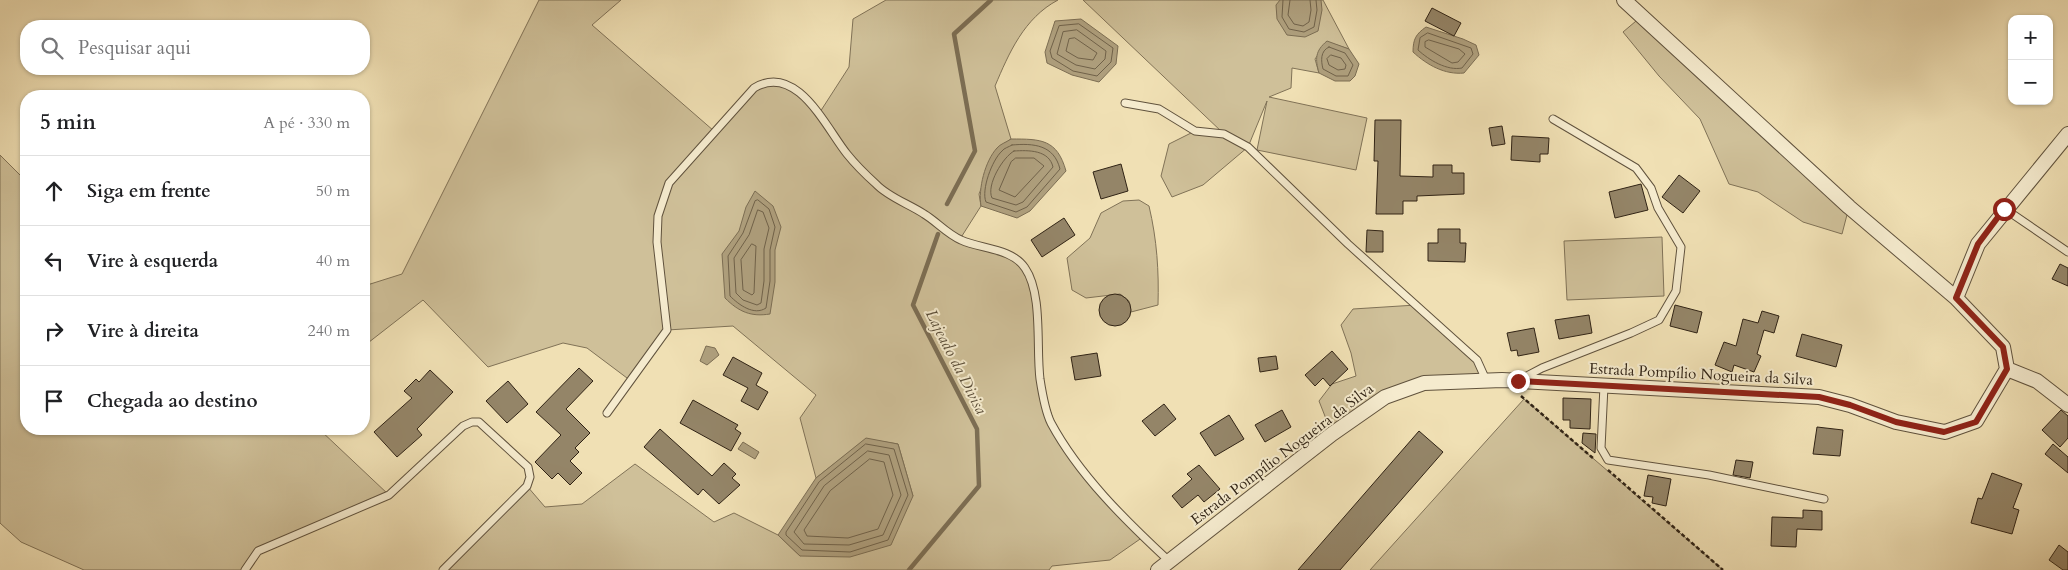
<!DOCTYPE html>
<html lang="pt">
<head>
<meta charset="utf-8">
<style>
  :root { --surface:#fff; --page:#f2f2f2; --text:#202124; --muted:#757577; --line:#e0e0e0 }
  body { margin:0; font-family:Cardo,serif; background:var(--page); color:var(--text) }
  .controls { position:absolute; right:15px; top:15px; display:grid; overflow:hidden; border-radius:10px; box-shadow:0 1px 4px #0004 }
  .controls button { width:45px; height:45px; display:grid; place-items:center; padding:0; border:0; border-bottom:1px solid var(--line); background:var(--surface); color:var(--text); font:25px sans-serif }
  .stop { position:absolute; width:15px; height:15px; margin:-11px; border:4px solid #8f2418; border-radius:50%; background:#fff }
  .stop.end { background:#8f2418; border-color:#fff; box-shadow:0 1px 5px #0008 }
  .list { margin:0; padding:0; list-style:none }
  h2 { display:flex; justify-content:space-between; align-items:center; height:65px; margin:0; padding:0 20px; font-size:21px }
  h2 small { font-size:16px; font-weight:400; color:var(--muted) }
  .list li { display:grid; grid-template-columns:32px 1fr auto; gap:15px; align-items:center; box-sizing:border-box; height:70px; padding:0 20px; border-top:1px solid var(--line) }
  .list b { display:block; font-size:19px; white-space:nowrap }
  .list em { font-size:16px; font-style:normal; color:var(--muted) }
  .icon { flex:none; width:28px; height:28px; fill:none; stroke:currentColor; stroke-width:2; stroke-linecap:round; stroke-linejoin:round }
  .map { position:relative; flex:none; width:2068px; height:570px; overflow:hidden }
  .search { position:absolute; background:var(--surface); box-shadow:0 1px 4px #0004; left:20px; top:20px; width:350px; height:55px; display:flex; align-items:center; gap:12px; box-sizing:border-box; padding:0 18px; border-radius:20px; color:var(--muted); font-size:19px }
  .panel { position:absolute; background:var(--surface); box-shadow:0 1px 4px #0004; left:20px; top:90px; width:350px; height:345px; border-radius:20px }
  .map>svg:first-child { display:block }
  .green { fill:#cfc099; stroke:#807257 }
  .water { fill:#afa07e; stroke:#7c6e54 }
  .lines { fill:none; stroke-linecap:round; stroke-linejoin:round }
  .shore { stroke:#70624a; stroke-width:1 }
  .stream { stroke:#7c6e54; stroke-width:4.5 }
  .building { fill:#948568; stroke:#302315 }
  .lane-casing { stroke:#60523d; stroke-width:9 }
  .street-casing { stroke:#60523d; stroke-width:16 }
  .path { stroke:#302315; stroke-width:2.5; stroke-dasharray:4 2.5; stroke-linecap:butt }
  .lane { stroke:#f5ebce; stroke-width:7 }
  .street { stroke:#f5ebce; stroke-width:14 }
  .route { stroke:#8f2418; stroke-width:6 }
  .labels { text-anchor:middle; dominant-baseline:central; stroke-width:4; stroke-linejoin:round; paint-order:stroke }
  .street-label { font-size:15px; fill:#302315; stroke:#f5ebce }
  .water-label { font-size:16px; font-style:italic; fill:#5c4f3a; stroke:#f5ebce }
</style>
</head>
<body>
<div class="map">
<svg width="2068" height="570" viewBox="0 0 2068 570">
  <rect width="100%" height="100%" fill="#f0e0b4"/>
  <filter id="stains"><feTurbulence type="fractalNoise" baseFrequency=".004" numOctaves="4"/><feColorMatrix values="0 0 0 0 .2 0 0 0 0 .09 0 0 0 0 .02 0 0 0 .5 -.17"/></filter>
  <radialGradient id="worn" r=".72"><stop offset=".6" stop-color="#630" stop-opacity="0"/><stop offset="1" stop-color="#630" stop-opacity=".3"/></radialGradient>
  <!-- green -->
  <path class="green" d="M 539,0 L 621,0 L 592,25 L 714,131 L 763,83 L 788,85 L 820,112 L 849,67 L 853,19 L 886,0 L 1058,0 C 1024,18 1009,53 995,86 L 1011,139 L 997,148 L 979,194 L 981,206 L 960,239 L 992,250 L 1023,265 L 1036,304 L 1040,380 L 1057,431 L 1083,471 L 1143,537 L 1110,560 L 1052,566 L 1049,570 L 443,570 L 527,486 L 545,507 L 582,504 L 635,464 L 714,522 L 734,513 L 778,535 L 800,556 L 913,496 L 898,444 L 866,439 L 816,478 L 800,418 L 816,395 L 733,326 L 667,330 L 631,381 L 587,348 L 563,343 L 488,367 L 423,300 L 364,346 L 364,286 L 402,274 Z
    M 1083,0 L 1323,0 L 1349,49 L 1327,42 L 1315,59 L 1319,73 L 1292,68 L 1291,88 L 1269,97 L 1367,118 L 1356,170 L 1257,150 L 1267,101 L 1248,147 L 1203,185 L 1172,197 L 1161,176 L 1169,144 L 1195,131 L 1223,133 Z
    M 1642,16 L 1849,207 L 1842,234 L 1803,222 L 1758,192 L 1729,184 L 1700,119 L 1659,76 L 1623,32 Z
    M 0,155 L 26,181 L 26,429 L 319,429 L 389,495 L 258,551 L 245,570 L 84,570 L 21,542 L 0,523 Z
    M 1139,200 L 1149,206 C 1157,240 1159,271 1158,305 L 1131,312 L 1129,301 L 1120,294 L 1086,298 L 1072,290 L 1067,258 L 1090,238 L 1101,213 L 1123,201 Z
    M 1662,237 L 1664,296 L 1567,300 L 1564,241 Z
    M 1416,305 L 1477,360 L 1486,380 L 1424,383 L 1332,434 L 1319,401 L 1332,384 L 1356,376 L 1351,353 L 1341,325 L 1353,309 Z
    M 1524,399 L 1723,570 L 1370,570 Z"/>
  <!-- water -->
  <path class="water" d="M 1280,0 L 1321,0 L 1322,10 L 1318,31 L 1305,37 L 1287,35 L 1277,19 L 1276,5 Z
    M 1081,19 L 1118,46 L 1116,64 L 1099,82 L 1072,75 L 1047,63 L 1045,52 L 1055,21 Z
    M 1426,27 L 1463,39 L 1476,45 L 1479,55 L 1464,73 C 1445,75 1427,65 1413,52 C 1413,39 1416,34 1426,27 Z
    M 1327,41 L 1349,49 L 1359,64 L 1355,76 L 1350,81 L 1335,81 L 1319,73 C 1315,59 1315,51 1327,41 Z
    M 1011,139 C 1041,139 1057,139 1066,171 L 1030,211 L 1017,218 L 981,206 C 978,189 985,161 997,148 C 1000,144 1007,142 1011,139 Z
    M 755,191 L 773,206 L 781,227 L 775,250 L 775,282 L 770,314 C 751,317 739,312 725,298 L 722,254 L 739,231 L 746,207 Z
    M 706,346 L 715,348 L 719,355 L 707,365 L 700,361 Z
    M 866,438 L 898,444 L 913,496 L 891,545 L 850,557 L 800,556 L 778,535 L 816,478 Z
    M 743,442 L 759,452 L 755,459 L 738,449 Z"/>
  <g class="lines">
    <!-- shore -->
    <path class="shore" d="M 1283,0 L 1282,17 L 1289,29 L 1304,32 L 1314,27 L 1317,10 L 1316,0
      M 1290,0 L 1288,15 L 1294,24 L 1303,26 L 1309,22 L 1311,10 L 1310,0
      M 1079,24 L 1113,48 L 1111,62 L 1097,76 L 1073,71 L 1052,58 L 1050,51 L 1059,26 Z
      M 1077,30 L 1106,51 L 1105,59 L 1095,69 L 1076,65 L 1057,54 L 1063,32 Z
      M 1428,33 L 1471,48 L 1473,54 L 1462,68 C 1447,71 1429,60 1418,50 L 1420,38 Z
      M 1075,38 L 1097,53 L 1093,60 L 1078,58 L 1066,51 L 1069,39 Z
      M 1429,40 L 1459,49 L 1465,54 L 1458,62 L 1452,63 L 1425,47 L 1425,42 Z
      M 1329,47 L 1345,53 L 1353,65 L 1348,76 L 1336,76 L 1323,69 C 1321,61 1320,51 1329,47 Z
      M 1331,55 L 1341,58 L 1346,65 L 1345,69 L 1338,70 L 1329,65 L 1327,59 Z
      M 1012,145 C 1034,143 1054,145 1060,169 L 1027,207 L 1016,212 L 986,202 C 981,190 992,160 1002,151 C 1004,148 1009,147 1012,145 Z
      M 1014,151 C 1029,150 1049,150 1053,167 L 1023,202 L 1016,205 L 992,198 C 986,185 1003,157 1014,151 Z
      M 1016,158 L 1034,158 L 1044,166 L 1015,197 L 999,190 L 1011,162 Z
      M 758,200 L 769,209 L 775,227 L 770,250 L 770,281 L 766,308 C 754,316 739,305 730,296 L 728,256 L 743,233 L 755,201 Z
      M 758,210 L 763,212 L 769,228 L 764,249 L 764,281 L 761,303 L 757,305 L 743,300 L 736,293 L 734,258 L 749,235 Z
      M 752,244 L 756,246 L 754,293 L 752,295 L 743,290 L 741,260 Z
      M 866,444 L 894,449 L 908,495 L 888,540 L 850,552 L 802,550 L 786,535 L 786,532 L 819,482 Z
      M 868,451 L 889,455 L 901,495 L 883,535 L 849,545 L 804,544 L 794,532 L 824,486 Z
      M 870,459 L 884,462 L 893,495 L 878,529 L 848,538 L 807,536 L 804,530 L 830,491 Z"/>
    <!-- stream -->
    <path class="stream" d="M 947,204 L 975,151 L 954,34 L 991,0
      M 909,570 L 979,486 L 977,429 L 913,305 L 938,234"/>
  </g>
  <!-- building -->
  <path class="building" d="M 1432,8 L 1461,23 L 1454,36 L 1425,21 Z
    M 1375,120 L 1401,120 L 1400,176 L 1433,177 L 1433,165 L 1452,165 L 1452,173 L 1464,173 L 1464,194 L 1417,196 L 1417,201 L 1403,201 L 1403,214 L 1376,214 L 1378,161 L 1374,161 Z
    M 1502,126 L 1505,144 L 1492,146 L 1489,128 Z
    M 1512,136 L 1549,138 L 1548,154 L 1540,154 L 1540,162 L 1511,160 Z
    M 1121,164 L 1128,191 L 1101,199 L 1093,172 Z
    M 1679,175 L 1700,191 L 1683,213 L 1662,197 Z
    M 1641,184 L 1648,210 L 1615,218 L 1609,192 Z
    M 1064,218 L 1075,235 L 1042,257 L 1031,240 Z
    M 1438,229 L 1460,229 L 1460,243 L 1466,243 L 1465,262 L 1428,261 L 1428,243 L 1438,243 Z
    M 1367,230 L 1383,231 L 1383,252 L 1366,252 Z
    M 2060,264 L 2068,268 L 2068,286 L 2052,279 Z
    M1099 310a16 16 0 1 1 32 0a16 16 0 1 1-32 0Z
    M 1675,305 L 1702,312 L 1697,333 L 1670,326 Z
    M 1762,311 L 1779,316 L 1774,333 L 1764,330 L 1757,354 L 1761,356 L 1754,372 L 1734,365 L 1732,372 L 1715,365 L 1724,342 L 1736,346 L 1743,319 L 1758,323 Z
    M 1589,315 L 1592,333 L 1559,339 L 1555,320 Z
    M 1534,328 L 1539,352 L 1518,356 L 1517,350 L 1511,351 L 1507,333 Z
    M 1802,334 L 1842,345 L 1836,367 L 1796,356 Z
    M 1332,351 L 1348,369 L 1330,386 L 1323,378 L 1315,386 L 1305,375 Z
    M 1097,353 L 1101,376 L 1075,380 L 1071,357 Z
    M 1276,356 L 1278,369 L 1260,372 L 1258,358 Z
    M 733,357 L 762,373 L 756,385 L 768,392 L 758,410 L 741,401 L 748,388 L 723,375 Z
    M 579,368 L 593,381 L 566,409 L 590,433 L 575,448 L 579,452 L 570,461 L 582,473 L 570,485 L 558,473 L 552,479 L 535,462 L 561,435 L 536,412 Z
    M 430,370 L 453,392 L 417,429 L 422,435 L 397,457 L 374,432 L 412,398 L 404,391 L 416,379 L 419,382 Z
    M 508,381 L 528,404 L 507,423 L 486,401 Z
    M 1563,398 L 1591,399 L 1590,429 L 1570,428 L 1570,420 L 1563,420 Z
    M 693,400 L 738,425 L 735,429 L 741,433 L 731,451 L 680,423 Z
    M 1164,404 L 1176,419 L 1155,436 L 1142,421 Z
    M 1282,410 L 1291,427 L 1265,442 L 1255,425 Z
    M 2061,410 L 2068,416 L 2068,438 L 2060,447 L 2042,430 Z
    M 1229,415 L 1244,439 L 1215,456 L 1200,433 Z
    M 1817,427 L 1843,430 L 1840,456 L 1813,454 Z
    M 660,429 L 712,476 L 724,463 L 736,474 L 732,478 L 740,485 L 719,504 L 703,489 L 698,495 L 644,447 Z
    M 1419,431 L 1443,452 L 1340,570 L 1298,570 Z
    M 1583,433 L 1596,434 L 1595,453 L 1582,443 Z
    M 2053,444 L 2068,457 L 2068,473 L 2045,454 Z
    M 1736,460 L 1753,462 L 1750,478 L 1733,475 Z
    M 1199,465 L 1220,489 L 1204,502 L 1198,495 L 1182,508 L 1172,496 L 1192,479 L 1187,474 Z
    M 1992,473 L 2022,484 L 2013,508 L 2019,510 L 2012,534 L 1971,523 L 1978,498 L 1982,499 Z
    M 1648,475 L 1671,479 L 1666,506 L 1652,503 L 1653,497 L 1644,496 Z
    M 1803,510 L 1822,511 L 1822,530 L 1797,529 L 1796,547 L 1771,546 L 1772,517 L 1803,518 Z
    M 2059,545 L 2068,552 L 2068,570 L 2063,570 L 2049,560 Z"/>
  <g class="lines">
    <!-- lane casing -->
    <g class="lane-casing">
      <path id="lane" d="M 1125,103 L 1159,109 L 1195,131 L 1224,134 L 1248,147 L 1348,244 L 1477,360 L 1486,380
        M 2005,209 L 2068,252
        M 1523,378 L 1542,368 L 1631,333 L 1659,320 L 1676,291 L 1681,247 L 1658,208 L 1651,188 L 1636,168 L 1553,119
        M 1604,386 L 1601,448 L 1608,460 L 1709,475 L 1824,499
        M 607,413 L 667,330 L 657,242 L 658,216 L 669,183 L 754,88 C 797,62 826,128 847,154 C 855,164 866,175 876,184 C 888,197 909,204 924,214 C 936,221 947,234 961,240 C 980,249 1012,248 1025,268 C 1043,294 1036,347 1040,379 C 1042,392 1045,411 1051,423 C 1079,475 1125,520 1168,560
        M 245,570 L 258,551 L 389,495 L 463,426 L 472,422 L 479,422 L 528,467 L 530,477 L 527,486 L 443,570"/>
    </g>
    <!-- street casing -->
    <g class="street-casing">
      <path id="street" d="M 1624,0 L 1849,207 L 1956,298
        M 2007,369 L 2037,381 L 2068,405
        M 1158,570 L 1332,434 L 1385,397 L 1424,383 L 1502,380 L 1819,397 L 1850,405 L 1896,422 L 1945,432 L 1976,421 L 2007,369 L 2003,347 L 1956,298 L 1978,244 L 2068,134"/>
    </g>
    <!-- path -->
    <path class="path" d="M 1521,396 L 1594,459
      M 1608,470 L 1723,570"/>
    <!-- lane -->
    <use href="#lane" class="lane"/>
    <!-- street -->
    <use href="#street" class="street"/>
  </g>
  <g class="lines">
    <!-- route -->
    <path class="route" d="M 1518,381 L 1819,397 L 1850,405 L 1896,422 L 1944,432 L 1976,422 L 2007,369 L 2003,347 L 1956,298 L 1978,244 L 2004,209"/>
  </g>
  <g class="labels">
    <!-- street labels -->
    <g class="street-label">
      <text transform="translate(1701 374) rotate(3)">Estrada Pompílio Nogueira da Silva</text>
      <text transform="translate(1282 454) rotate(-37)">Estrada Pompílio Nogueira da Silva</text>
    </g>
    <!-- water labels -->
    <g class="water-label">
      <text transform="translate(956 362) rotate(63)">Lajeado da Divisa</text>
    </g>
  </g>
  <rect width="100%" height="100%" filter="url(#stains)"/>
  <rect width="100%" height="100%" fill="url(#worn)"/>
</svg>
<div class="controls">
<button>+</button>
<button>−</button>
</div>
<div class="stop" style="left:2004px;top:209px"></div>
<div class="stop end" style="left:1518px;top:381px"></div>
<div class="search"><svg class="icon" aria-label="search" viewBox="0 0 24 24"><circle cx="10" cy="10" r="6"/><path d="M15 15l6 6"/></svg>Pesquisar aqui</div>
<section class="panel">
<h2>5 min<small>A pé · 330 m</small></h2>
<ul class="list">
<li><svg class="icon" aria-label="ahead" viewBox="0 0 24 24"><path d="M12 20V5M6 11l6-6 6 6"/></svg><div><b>Siga em frente</b></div><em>50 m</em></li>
<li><svg class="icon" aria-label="left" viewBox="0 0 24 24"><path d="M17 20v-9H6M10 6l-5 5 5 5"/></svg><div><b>Vire à esquerda</b></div><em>40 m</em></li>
<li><svg class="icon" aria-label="right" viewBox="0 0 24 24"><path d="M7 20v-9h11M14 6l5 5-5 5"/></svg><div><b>Vire à direita</b></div><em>240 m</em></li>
<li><svg class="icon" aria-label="arrive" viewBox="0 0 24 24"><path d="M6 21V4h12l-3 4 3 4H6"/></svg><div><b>Chegada ao destino</b></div></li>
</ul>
</section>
</div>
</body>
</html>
